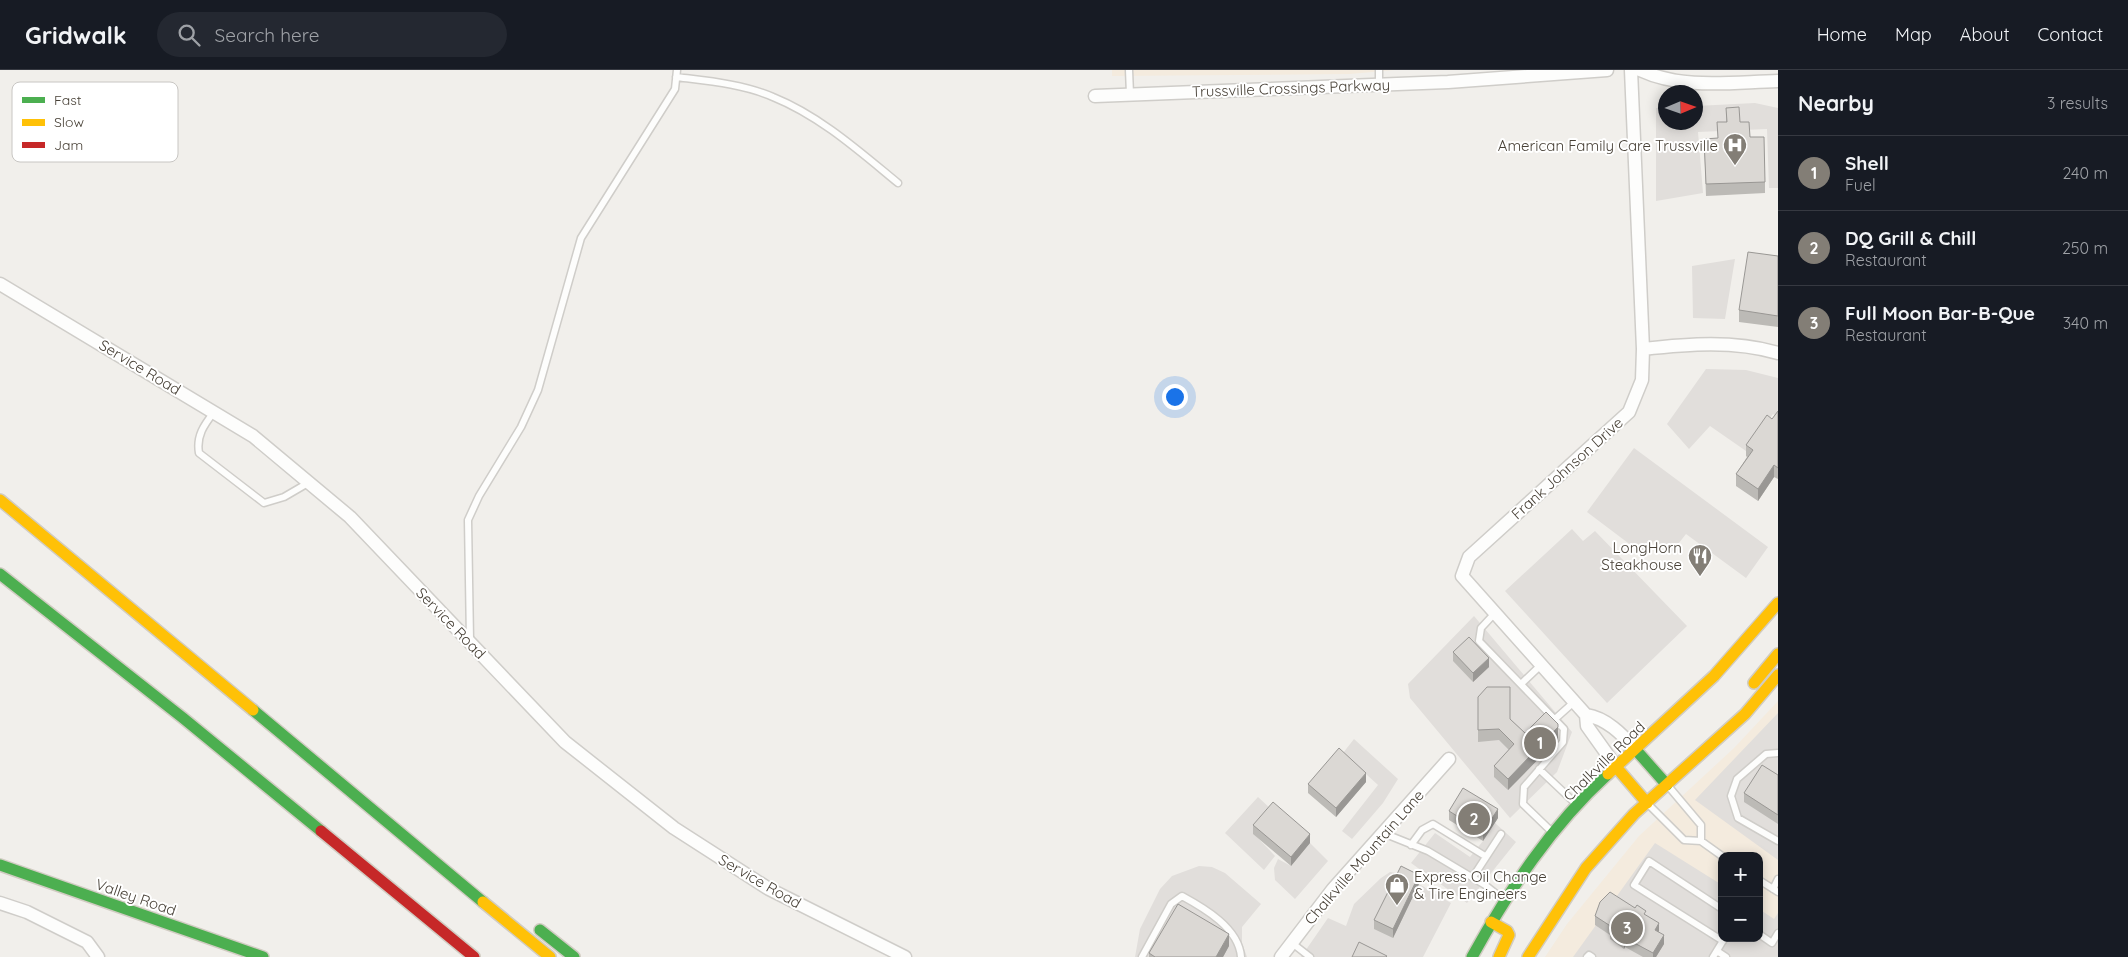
<!DOCTYPE html>
<html lang="en">
<head>
<meta charset="utf-8">
<style>
  :root { --surface:#171b24; --page:#242831; --text:#f1f3f6; --muted:#9ea1a6; --line:#363941; --accent:#837e76 }
  body { margin:0; font-family:Quicksand,sans-serif; background:var(--page); color:var(--text) }
  .controls { position:absolute; right:15px; bottom:15px; display:grid; overflow:hidden; border-radius:10px; box-shadow:0 2px 12px #0003 }
  .controls button { width:45px; height:45px; display:grid; place-items:center; padding:0; border:0; border-bottom:1px solid var(--line); background:var(--surface); color:var(--text); font:25px sans-serif }
  .compass { position:absolute; left:1658px; top:15px; width:45px; height:45px; border-radius:50%; background:var(--surface); box-shadow:0 2px 12px #0003; rotate:88deg }
  .you { position:absolute; left:1174px; top:326px; width:18px; height:18px; margin:-12px; border:4px solid #fff; border-radius:50%; background:#1a73e8; box-shadow:0 0 0 8px #1a73e833 }
  .badge { display:grid; place-items:center; width:32px; height:32px; border-radius:50%; background:var(--accent); color:#fff; font-size:16px; font-weight:700 }
  .pin { position:absolute; translate:-50% -50%; border:2px solid #fff; box-shadow:0 1px 5px #0006 }
  .list { margin:0; padding:0; list-style:none }
  h2 { display:flex; justify-content:space-between; align-items:center; height:65px; margin:0; padding:0 20px; font-size:21px }
  h2 small { font-size:16px; font-weight:400; color:var(--muted) }
  .list li { display:grid; grid-template-columns:32px 1fr auto; gap:15px; align-items:center; box-sizing:border-box; height:75px; padding:0 20px; border-top:1px solid var(--line) }
  .list b { display:block; font-size:19px; white-space:nowrap }
  .list p { margin:0; font-size:16px; white-space:nowrap; color:var(--muted) }
  .list em { font-size:16px; font-style:normal; color:var(--muted) }
  .icon { flex:none; width:28px; height:28px; fill:none; stroke:currentColor; stroke-width:2; stroke-linecap:round; stroke-linejoin:round }
  .map { position:relative; flex:none; width:1778px; height:887px; overflow:hidden }
  header { display:flex; align-items:center; gap:30px; box-sizing:border-box; height:70px; padding:0 25px; background:var(--surface); border-bottom:1px solid var(--line) }
  header strong { font-size:24px }
  nav { display:flex; gap:28px; margin-inline-start:auto; font-size:18px }
  .search { width:350px; height:45px; background:var(--page); display:flex; align-items:center; gap:12px; box-sizing:border-box; padding:0 18px; border-radius:28px; color:var(--muted); font-size:19px }
  main { display:flex }
  aside { flex:1; background:var(--surface) }
  .map>svg:first-child { display:block }
  .commercial { fill:#f4ebde; fill-rule:evenodd }
  .parking { fill:#e1dedb }
  .lines { fill:none; stroke-linecap:round; stroke-linejoin:round }
  .lane-casing { stroke:#cfcdc9; stroke-width:9 }
  .street-casing { stroke:#cfcdc9; stroke-width:15 }
  .fast-casing { stroke:#d1ccc2; stroke-width:14 }
  .slow-casing { stroke:#d1ccc2; stroke-width:14 }
  .jam-casing { stroke:#d1ccc2; stroke-width:14 }
  .lane { stroke:#fdfdfc; stroke-width:6 }
  .street { stroke:#fdfdfc; stroke-width:12 }
  .fast { stroke:#4caf50; stroke-width:11 }
  .slow { stroke:#ffc107; stroke-width:11 }
  .jam { stroke:#c62828; stroke-width:11 }
  .wall { fill:#bcbab6 }
  .shaded-wall { fill:#999794 }
  .building { fill:#dbd8d4; stroke:#999794 }
  .labels { text-anchor:middle; dominant-baseline:central; stroke-width:4; stroke-linejoin:round; paint-order:stroke }
  .street-label { font-size:15px; fill:#484137; stroke:#fff }
  .poi-label { font-size:15px; fill:#484137; stroke:#fff; text-anchor:end }
  .key { fill:#fff; stroke:#c8c6c3; stroke-width:1 }
  .key-label { font-size:14px; fill:#484137 }
</style>
</head>
<body>
<header>
<strong>Gridwalk</strong>
<div class="search"><svg class="icon" aria-label="search" viewBox="0 0 24 24"><circle cx="10" cy="10" r="6"/><path d="M15 15l6 6"/></svg>Search here</div>
<nav><a>Home</a><a>Map</a><a>About</a><a>Contact</a></nav>
</header>
<main>
<div class="map">
<svg width="1778" height="887" viewBox="0 0 1778 887">
  <rect width="100%" height="100%" fill="#f1efeb"/>
  <!-- commercial -->
  <path class="commercial" d="M 1112,0 L 1394,0 L 1350,4 L 1112,6 Z
    M 1778,631 L 1778,887 L 1545,887 L 1567,854 L 1639,766 L 1734,678 ZM 1722,786 L 1759,786 L 1759,868 L 1722,868 Z"/>
  <!-- parking -->
  <path class="parking" d="M 1755,33 L 1778,38 L 1778,118 L 1769,118 L 1767,59 L 1698,62 L 1703,123 L 1656,131 L 1656,38 L 1665,37 L 1666,52 L 1696,52 L 1696,36 Z
    M 1735,189 L 1725,249 L 1693,248 L 1692,196 Z
    M 1706,299 L 1746,300 L 1778,308 L 1778,348 L 1773,344 L 1746,381 L 1710,356 L 1689,379 L 1667,354 Z
    M 1634,378 L 1768,477 L 1746,508 L 1686,464 L 1671,483 L 1654,471 L 1644,485 L 1587,442 Z
    M 1572,459 L 1583,471 L 1595,461 L 1687,556 L 1607,633 L 1505,521 Z
    M 1474,546 L 1572,662 L 1557,702 L 1510,748 L 1410,628 L 1408,614 Z
    M 1778,643 L 1778,790 L 1695,730 Z
    M 1354,669 L 1398,709 L 1383,733 L 1352,769 L 1342,761 L 1378,715 L 1343,683 Z
    M 1258,727 L 1273,741 L 1254,764 L 1275,786 L 1264,800 L 1225,763 Z
    M 1494,752 L 1516,772 L 1467,833 L 1411,793 L 1435,763 L 1470,787 L 1483,771 Z
    M 1310,773 L 1328,791 L 1295,829 L 1275,810 L 1274,798 L 1278,789 L 1291,796 Z
    M 1655,773 L 1722,815 L 1722,868 L 1759,868 L 1759,839 L 1774,849 L 1778,843 L 1778,887 L 1573,887 Z
    M 1199,796 L 1212,797 L 1225,803 L 1261,834 L 1242,857 L 1242,873 L 1247,887 L 1135,887 L 1140,859 L 1160,819 L 1172,806 Z
    M 1390,802 L 1401,804 L 1419,814 L 1451,833 L 1423,887 L 1301,887 L 1328,848 L 1346,856 L 1354,834 L 1381,808 Z"/>
  <g class="lines">
    <!-- lane casing -->
    <g class="lane-casing">
      <path id="lane" d="M 1129,0 L 1130,24
        M 1379,0 L 1379,13
        M 676,7 C 708,11 743,14 773,27 C 820,46 859,81 898,113
        M 214,342 C 204,355 196,366 199,383 L 264,433 L 284,427 L 308,413
        M 1495,543 L 1481,558 L 1479,571 L 1564,659 L 1563,672 L 1524,717 L 1523,734 L 1552,762
        M 470,570 L 468,450 L 479,426 L 521,357 L 538,320 L 581,168 L 675,19 L 677,0
        M 1521,614 L 1541,595
        M 1555,649 L 1574,632
        M 1778,683 L 1766,684 L 1737,709 L 1731,726 L 1738,748 L 1778,771
        M 1539,699 L 1575,733
        M 1669,717 L 1701,755 L 1701,771
        M 1648,734 L 1684,770 L 1701,771 L 1722,786
        M 1383,763 L 1428,781 L 1485,815 L 1504,830
        M 1411,775 L 1422,760 L 1433,754 L 1485,786
        M 1473,807 L 1501,764
        M 1759,810 L 1778,822
        M 1773,819 L 1778,809
        M 1722,839 L 1649,791 L 1634,815 L 1723,871
        M 1759,864 L 1772,873 L 1778,863
        M 1292,873 L 1310,887
        M 1717,881 L 1726,887
        M 1142,887 L 1171,834 L 1182,826 C 1204,838 1239,858 1241,887
        M 1587,887 L 1589,885 L 1592,887
        M 1713,887 L 1724,869"/>
    </g>
    <!-- street casing -->
    <g class="street-casing">
      <path id="street" d="M 1631,0 L 1643,279 L 1642,310 L 1629,342 L 1469,487 L 1462,506 L 1586,645 C 1606,648 1622,664 1636,680
        M 1640,0 C 1683,20 1732,12 1778,11
        M 1095,26 L 1448,12 L 1607,0
        M 0,214 L 253,366 L 350,447 L 565,672 L 674,758 L 769,819 L 905,887
        M 1643,279 C 1688,274 1734,270 1778,283
        M 1586,645 L 1587,656 L 1617,698
        M 0,833 L 27,842 L 87,872 L 98,887
        M 1281,887 L 1333,819 L 1449,689"/>
    </g>
    <!-- fast casing -->
    <g class="fast-casing">
      <path id="fast" d="M 0,504 L 183,648 L 321,761
        M 253,640 L 483,832
        M 1636,680 L 1667,715
        M 0,795 L 263,887
        M 540,860 L 574,887
        M 1472,887 C 1509,820 1551,756 1608,704"/>
    </g>
    <!-- slow casing -->
    <g class="slow-casing">
      <path id="slow" d="M 0,430 L 253,640
        M 1754,613 L 1778,584
        M 1617,698 L 1647,733
        M 1608,704 L 1714,606 L 1778,533
        M 483,832 L 550,887
        M 1491,852 L 1507,861 L 1509,865 L 1499,887
        M 1528,887 L 1586,798 L 1634,744 L 1745,644 L 1778,605"/>
    </g>
    <!-- jam casing -->
    <g class="jam-casing">
      <path id="jam" d="M 321,761 L 474,887"/>
    </g>
    <!-- lane -->
    <use href="#lane" class="lane"/>
    <!-- street -->
    <use href="#street" class="street"/>
    <!-- fast -->
    <use href="#fast" class="fast"/>
    <!-- slow -->
    <use href="#slow" class="slow"/>
    <!-- jam -->
    <use href="#jam" class="jam"/>
  </g>
  <!-- wall -->
  <path class="wall" d="M 1726,38 L 1740,52 L 1750,67 L 1765,112 L 1765,123 L 1706,126 L 1704,69 L 1718,68 L 1717,52 L 1726,52 Z
    M 1778,186 L 1778,257 L 1739,252 L 1739,240 Z
    M 1778,341 L 1778,409 L 1774,407 L 1758,431 L 1736,416 L 1736,404 L 1747,387 L 1746,386 L 1746,375 L 1772,349 Z
    M 1453,582 L 1489,597 L 1473,612 L 1453,591 Z
    M 1478,627 L 1510,649 L 1525,663 L 1558,669 L 1508,720 L 1494,707 L 1494,696 L 1509,680 L 1499,670 L 1478,672 Z
    M 1778,705 L 1778,754 L 1744,732 L 1744,723 Z
    M 1366,712 L 1336,747 L 1308,723 L 1308,714 Z
    M 1449,741 L 1498,748 L 1483,771 L 1449,750 Z
    M 1253,755 L 1310,773 L 1291,796 L 1253,764 Z
    M 1419,814 L 1393,868 L 1374,859 L 1374,850 Z
    M 1646,845 L 1659,862 L 1664,874 L 1656,887 L 1643,887 L 1625,877 L 1624,879 L 1610,869 L 1610,865 L 1595,855 L 1595,846 Z
    M 1229,876 L 1223,887 L 1149,887 L 1149,883 Z"/>
  <!-- shaded-wall -->
  <path class="shaded-wall" d="M 1774,395 L 1774,407 L 1758,431 L 1758,419 Z
    M 1489,588 L 1489,597 L 1473,612 L 1473,603 Z
    M 1558,654 L 1558,669 L 1508,720 L 1508,709 Z
    M 1366,703 L 1366,712 L 1336,747 L 1336,738 Z
    M 1498,739 L 1498,748 L 1483,771 L 1483,762 Z
    M 1310,764 L 1310,773 L 1291,796 L 1291,787 Z
    M 1419,805 L 1419,814 L 1393,868 L 1393,859 Z
    M 1659,853 L 1659,862 L 1655,860 Z
    M 1229,864 L 1229,876 L 1223,887 L 1216,887 Z
    M 1664,865 L 1664,874 L 1656,887 L 1653,887 L 1653,883 Z
    M 1625,868 L 1625,877 L 1624,879 L 1624,870 Z"/>
  <!-- building -->
  <path class="building" d="M 1739,37 L 1740,52 L 1749,52 L 1750,67 L 1764,67 L 1765,112 L 1706,114 L 1704,69 L 1718,68 L 1717,52 L 1727,52 L 1726,38 Z
    M 1748,182 L 1778,186 L 1778,246 L 1739,240 Z
    M 1778,341 L 1778,398 L 1774,395 L 1758,419 L 1736,404 L 1753,380 L 1746,375 L 1767,345 L 1772,349 Z
    M 1469,567 L 1489,588 L 1473,603 L 1453,582 Z
    M 1487,617 L 1510,617 L 1510,649 L 1525,663 L 1546,642 L 1558,654 L 1558,657 L 1508,709 L 1494,696 L 1514,674 L 1499,659 L 1478,660 L 1478,627 Z
    M 1339,678 L 1366,703 L 1336,738 L 1308,714 Z
    M 1762,695 L 1778,705 L 1778,745 L 1744,723 Z
    M 1463,718 L 1498,739 L 1483,762 L 1449,741 Z
    M 1273,732 L 1310,764 L 1291,787 L 1253,755 Z
    M 1401,796 L 1419,805 L 1393,859 L 1374,850 Z
    M 1610,822 L 1635,838 L 1637,835 L 1646,841 L 1644,844 L 1659,853 L 1655,860 L 1664,865 L 1653,883 L 1625,868 L 1624,870 L 1610,860 L 1612,857 L 1595,846 L 1600,832 Z
    M 1178,834 L 1229,864 L 1216,887 L 1155,887 L 1149,883 Z
    M 1359,872 L 1387,886 L 1386,887 L 1352,887 Z"/>
  <!-- icons -->
  <defs>
    <g id="hospital-pin" transform="scale(1.25)"><path d="M0 17L-7.5 6A9.5 9.5 0 1 1 7.5 6Z" fill="#837e76" stroke="#fff"/><path d="M-5-5h3v3.5h4V-5h3V5h-3V1.5h-4V5h-3Z" fill="#fff"/></g>
    <g id="restaurant-pin" transform="scale(1.25)"><path d="M0 17L-7.5 6A9.5 9.5 0 1 1 7.5 6Z" fill="#837e76" stroke="#fff"/><path d="M-5-6h1v4h1v-4h1v4h1v-4h1v5L-1.5 .5V6h-2V.5L-5-1ZM5-6V6H3V1.5H1.5Q1.5-4 5-6Z" fill="#fff"/></g>
    <g id="shop-pin" transform="scale(1.25)"><path d="M0 17L-7.5 6A9.5 9.5 0 1 1 7.5 6Z" fill="#837e76" stroke="#fff"/><path d="M-5-2.5h2.3a2.7 3.5 0 0 1 5.4 0H5L5.5 6h-11ZM-1.5-2.5h3a1.5 2.3 0 0 0-3 0Z" fill="#fff"/></g>
  </defs>
  <g fill-rule="evenodd">
    <use href="#hospital-pin" x="1735" y="75"/>
    <use href="#restaurant-pin" x="1700" y="486"/>
    <use href="#shop-pin" x="1397" y="815"/>
  </g>
  <g class="labels">
    <!-- street labels -->
    <g class="street-label">
      <text transform="translate(1291 18) rotate(-2)">Trussville Crossings Parkway</text>
      <text transform="translate(140 297) rotate(31)">Service Road</text>
      <text transform="translate(1567 398) rotate(-42)">Frank Johnson Drive</text>
      <text transform="translate(451 553) rotate(46)">Service Road</text>
      <text transform="translate(1604 691) rotate(-44)">Chalkville Road</text>
      <text transform="translate(1364 787) rotate(-49)">Chalkville Mountain Lane</text>
      <text transform="translate(760 811) rotate(30)">Service Road</text>
      <text transform="translate(136 827) rotate(19)">Valley Road</text>
    </g>
    <!-- poi labels -->
    <g class="poi-label">
      <text x="1718" y="75">American Family Care Trussville</text>
      <text x="1682" y="477">LongHorn<tspan x="1682" dy="17">Steakhouse</tspan></text>
      <text x="1414" y="806" text-anchor="start">Express Oil Change<tspan x="1414" dy="17">&amp; Tire Engineers</tspan></text>
    </g>
  </g>
  <!-- legend -->
  <rect x="12" y="12" width="166" height="80" rx="8" class="key"/>
  <rect x="22" y="27" width="23" height="6" fill="#4caf50"/>
  <rect x="22" y="49" width="23" height="7" fill="#ffc107"/>
  <rect x="22" y="72" width="23" height="6" fill="#c62828"/>
  <g class="key-label">
    <text x="54" y="35">Fast</text>
    <text x="54" y="57">Slow</text>
    <text x="54" y="80">Jam</text>
  </g>
</svg>
<div class="controls">
<button>+</button>
<button>−</button>
</div>
<svg class="compass" viewBox="-18 -18 36 36"><path d="M0-13l5 13h-10z" fill="#e53935"/><path d="M0 13l5-13h-10z" fill="#9ea1a6"/></svg>
<div class="you"></div>
<div class="pin badge" style="left:1540px;top:673px">1</div>
<div class="pin badge" style="left:1474px;top:749px">2</div>
<div class="pin badge" style="left:1627px;top:858px">3</div>
</div>
<aside>
<h2>Nearby<small>3 results</small></h2>
<ul class="list">
<li><span class="badge">1</span><div><b>Shell</b><p>Fuel</p></div><em>240 m</em></li>
<li><span class="badge">2</span><div><b>DQ Grill &amp; Chill</b><p>Restaurant</p></div><em>250 m</em></li>
<li><span class="badge">3</span><div><b>Full Moon Bar-B-Que</b><p>Restaurant</p></div><em>340 m</em></li>
</ul>
</aside>
</main>
</body>
</html>
